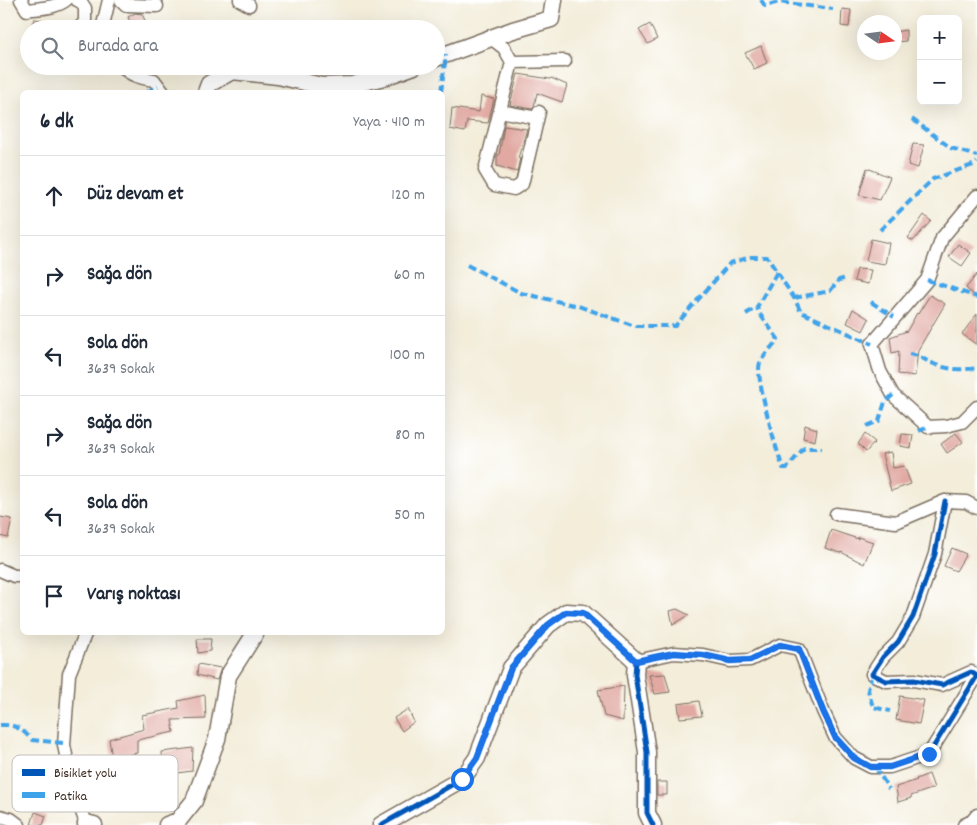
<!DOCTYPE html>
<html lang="tr">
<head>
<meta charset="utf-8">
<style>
  :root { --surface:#fff; --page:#f2f2f3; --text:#1f2937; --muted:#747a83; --line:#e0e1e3 }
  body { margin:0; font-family:Dekko,sans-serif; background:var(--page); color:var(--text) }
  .controls { position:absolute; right:15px; top:15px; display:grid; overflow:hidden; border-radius:8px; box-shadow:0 5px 20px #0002 }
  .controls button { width:45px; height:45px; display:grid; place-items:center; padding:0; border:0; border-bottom:1px solid var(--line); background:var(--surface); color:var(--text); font:25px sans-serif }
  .compass { position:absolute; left:857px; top:15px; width:45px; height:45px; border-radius:50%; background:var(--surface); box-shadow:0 5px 20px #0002; rotate:103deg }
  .stop { position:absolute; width:15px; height:15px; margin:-11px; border:4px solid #1a73e8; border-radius:50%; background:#fff }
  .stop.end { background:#1a73e8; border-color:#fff; box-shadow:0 1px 5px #0008 }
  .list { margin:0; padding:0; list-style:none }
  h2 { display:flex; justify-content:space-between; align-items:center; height:65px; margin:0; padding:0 20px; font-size:21px }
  h2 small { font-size:16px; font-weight:400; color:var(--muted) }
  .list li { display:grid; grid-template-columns:32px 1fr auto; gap:15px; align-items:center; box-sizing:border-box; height:80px; padding:0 20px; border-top:1px solid var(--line) }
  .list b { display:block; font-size:19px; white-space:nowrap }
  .list p { margin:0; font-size:16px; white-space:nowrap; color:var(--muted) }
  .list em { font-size:16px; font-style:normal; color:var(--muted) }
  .icon { flex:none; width:28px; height:28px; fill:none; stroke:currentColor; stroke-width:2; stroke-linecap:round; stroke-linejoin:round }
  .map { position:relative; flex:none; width:977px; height:825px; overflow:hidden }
  .search { position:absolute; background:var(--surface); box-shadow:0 5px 20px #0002; left:20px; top:20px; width:425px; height:55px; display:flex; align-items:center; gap:12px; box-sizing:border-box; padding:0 18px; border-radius:28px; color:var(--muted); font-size:19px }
  .panel { position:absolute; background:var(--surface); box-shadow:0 5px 20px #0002; left:20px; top:90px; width:425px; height:545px; border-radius:8px }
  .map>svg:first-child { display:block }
  .building { fill:#e1a9a2 }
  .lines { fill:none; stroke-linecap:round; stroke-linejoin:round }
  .minor-casing { stroke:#7b6e60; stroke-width:15 }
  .tertiary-casing { stroke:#7b6e60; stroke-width:19 }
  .minor { stroke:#fff; stroke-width:12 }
  .tertiary { stroke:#fff; stroke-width:16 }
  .quiet { stroke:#3fa3ea; stroke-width:4; stroke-dasharray:8 4; stroke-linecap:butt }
  .cycleway-casing { stroke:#fff; stroke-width:8 }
  .cycleway { stroke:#0057b8; stroke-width:5 }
  .route { stroke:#1a73e8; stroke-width:6 }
  .key { fill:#fff; stroke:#c4bfbc; stroke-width:1 }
  .key-label { font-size:14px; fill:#3b2a1e }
</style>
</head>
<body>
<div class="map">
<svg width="977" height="825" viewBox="0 0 977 825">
  <rect width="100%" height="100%" fill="#fff"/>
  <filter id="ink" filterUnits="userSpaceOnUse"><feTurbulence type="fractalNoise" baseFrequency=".02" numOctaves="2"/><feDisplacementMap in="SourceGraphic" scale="10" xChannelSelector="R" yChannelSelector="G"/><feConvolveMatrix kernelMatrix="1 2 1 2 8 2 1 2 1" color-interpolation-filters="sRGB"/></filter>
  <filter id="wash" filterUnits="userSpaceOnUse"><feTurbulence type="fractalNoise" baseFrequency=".0096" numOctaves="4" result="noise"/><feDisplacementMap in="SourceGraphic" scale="20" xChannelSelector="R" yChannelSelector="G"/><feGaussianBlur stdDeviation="1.12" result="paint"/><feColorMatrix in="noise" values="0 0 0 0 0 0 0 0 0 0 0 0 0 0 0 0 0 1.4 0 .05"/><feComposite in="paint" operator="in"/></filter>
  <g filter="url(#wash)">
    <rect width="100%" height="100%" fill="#f3edda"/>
    <g id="blocks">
      <!-- building -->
      <path class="building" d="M 842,9 L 851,10 L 849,27 L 841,26 Z
        M 135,13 L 142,14 L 149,29 L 133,29 L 128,17 Z
        M 34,19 L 70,23 L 69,29 L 31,29 Z
        M 650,24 L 657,39 L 648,44 L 639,30 Z
        M 906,30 L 906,41 L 894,42 L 894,32 Z
        M 761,46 L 767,63 L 754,69 L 745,53 Z
        M 518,74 L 550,79 L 551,78 L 567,85 L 562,102 L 537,93 L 534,106 L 532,109 L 510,105 Z
        M 481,96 L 494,99 L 488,123 L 467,121 L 465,132 L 450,129 L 452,108 L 479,112 Z
        M 504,126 L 527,129 L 518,158 L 520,158 L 517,172 L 497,166 L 497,155 L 499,155 Z
        M 913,144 L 924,145 L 918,168 L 908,165 Z
        M 867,168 L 890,177 L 880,200 L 859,195 Z
        M 924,215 L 931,221 L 913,241 L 908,238 Z
        M 871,239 L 889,243 L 885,264 L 866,261 Z
        M 958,244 L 971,253 L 962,266 L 949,257 Z
        M 857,269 L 871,270 L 868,284 L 854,281 Z
        M 977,274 L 977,298 L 966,288 Z
        M 930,295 L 945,304 L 918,350 L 915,376 L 898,374 L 899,351 L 892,353 L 890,337 L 907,331 L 917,313 L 918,314 Z
        M 853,309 L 869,319 L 863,331 L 847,323 Z
        M 977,314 L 977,345 L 962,334 Z
        M 805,425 L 817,429 L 815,441 L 803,438 Z
        M 956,433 L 963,442 L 947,453 L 941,444 Z
        M 865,434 L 875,442 L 866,452 L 858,444 Z
        M 902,434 L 913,435 L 911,448 L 900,446 Z
        M 891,452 L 893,468 L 904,466 L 911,484 L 891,491 L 882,454 Z
        M 0,517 L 12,519 L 8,538 L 0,536 Z
        M 831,530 L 858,539 L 858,537 L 873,542 L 864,564 L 841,552 L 841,553 L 825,548 Z
        M 952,548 L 966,554 L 956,571 L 944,566 Z
        M 677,609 L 689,615 L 673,625 L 670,611 Z
        M 197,639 L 211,639 L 210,651 L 198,653 Z
        M 198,664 L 221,668 L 217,680 L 197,675 Z
        M 665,674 L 670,692 L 655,694 L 649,675 Z
        M 624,686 L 623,721 L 604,716 L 598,690 Z
        M 205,695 L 206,719 L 172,720 L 174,732 L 137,740 L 137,753 L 112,759 L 109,739 L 144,729 L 142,715 L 179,708 L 178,701 Z
        M 900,696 L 924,700 L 919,724 L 896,720 Z
        M 699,701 L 702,716 L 680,718 L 678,704 Z
        M 408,709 L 414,722 L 402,731 L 394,718 Z
        M 193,748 L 192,771 L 163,775 L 162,752 Z
        M 929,774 L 934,788 L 911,796 L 911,798 L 898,802 L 896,787 L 917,780 L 916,779 Z
        M 657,782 L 667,782 L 667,795 L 657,795 Z
        M 35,812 L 46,816 L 43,825 L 31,825 Z"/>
    </g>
  </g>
  <g filter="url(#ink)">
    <use href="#blocks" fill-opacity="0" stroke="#7b6e60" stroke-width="1"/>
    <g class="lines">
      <!-- minor casing -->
      <g class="minor-casing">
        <path id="minor" d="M 21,0 L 27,10 C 40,8 56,8 66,0
          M 77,0 L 80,1 L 85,8 L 85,22 L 78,29
          M 121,0 L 126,5 L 157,6
          M 240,0 L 249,5
          M 102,29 L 109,0
          M 491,38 L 504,48 L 512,62 L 485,170 L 494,185 L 514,189 L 522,184 L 539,112
          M 512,62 L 565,61
          M 122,66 C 130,76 142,78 154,80 L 163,92
          M 500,111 L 537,118
          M 977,196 L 942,238 L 927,280 L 872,344 L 880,371 L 893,395 L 928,427 L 946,426 L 962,422 L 977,407
          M 836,514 L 896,522 L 945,501 L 966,502 L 977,508
          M 0,570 L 14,576 L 22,576
          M 636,661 L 674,653 L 703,655 L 730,661 L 750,660 L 780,645 L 799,649 L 823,711 L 835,737 L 854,758 L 871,767 L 890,767 L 929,754 L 977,676 L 971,672 L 942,685 L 914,680 L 886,681 L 872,674 L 883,657 L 898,642 L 913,617 L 935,554 L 945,501
          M 0,816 L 11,819 L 19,825
          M 86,823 L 72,785 L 64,745 L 69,674 L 86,632
          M 964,825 L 972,821 L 977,815"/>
      </g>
      <!-- tertiary casing -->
      <g class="tertiary-casing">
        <path id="tertiary" d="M 436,58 L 513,30 L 551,19 L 554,0
          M 206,92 L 209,84 L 232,71 L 278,76 L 322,86 L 352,85 L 384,77 L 414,66
          M 86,825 L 86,823 L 94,825
          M 167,825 L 178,821 L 194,801 L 217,739 L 228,676 L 256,632
          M 381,825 L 462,779 L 477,758 L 511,668 L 548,625 L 566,612 L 583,613 L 636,661 L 635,675 L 647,752 L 647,813 L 653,825"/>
      </g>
      <!-- minor -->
      <use href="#minor" class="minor"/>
      <!-- tertiary -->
      <use href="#tertiary" class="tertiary"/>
      <!-- quiet -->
      <path class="quiet" d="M 761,0 L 765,6 L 779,2 L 833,9
        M 147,92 L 158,86
        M 441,92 L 446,54
        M 912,119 L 951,148 L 977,156
        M 880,230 L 933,179 L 973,165 L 977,162
        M 467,265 L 521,293 L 578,306 L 635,326 L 675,326 L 730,263 L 751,257 L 767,257 L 794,298 L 801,312 L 872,344
        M 777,272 L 757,307 L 759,313 L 778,339 C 774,345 763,356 760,363 C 754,375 777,452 783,468 L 787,468 L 804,448 L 822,448
        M 927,280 L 977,297
        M 794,298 L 830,291 L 839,280 L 847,278
        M 871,302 L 894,317
        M 746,314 L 757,307
        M 909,354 C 918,355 925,360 934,364 C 948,370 963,370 977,368
        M 867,426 L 879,421 L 885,402 L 893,395
        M 919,431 L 928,427
        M 872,674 L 868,690 L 873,707 L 890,711
        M 0,725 C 15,724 22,729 32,740 L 64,743
        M 875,767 L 889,789"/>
      <!-- cycleway casing -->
      <g class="cycleway-casing">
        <path id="cycleway" d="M 636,661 L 674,653 L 703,655 L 730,661 L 750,660 L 780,645 L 799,649 L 823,711 L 835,737 L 854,758 L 871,767 L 890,767 L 929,754 L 977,676 L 971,672 L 942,685 L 914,680 L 886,681 L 872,674 L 883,657 L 898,642 L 913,617 L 935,554 L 945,501
          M 381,825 L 462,779 L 477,758 L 511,668 L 548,625 L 566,612 L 583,613 L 636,661 L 635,675 L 647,752 L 647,813 L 653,825"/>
      </g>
      <!-- cycleway -->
      <use href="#cycleway" class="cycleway"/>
    </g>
  </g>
  <g class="lines" filter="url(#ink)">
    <!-- route -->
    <path class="route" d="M 462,779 L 477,758 L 511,668 L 548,625 L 566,612 L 583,613 L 636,661 L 674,653 L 703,655 L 730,661 L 750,660 L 780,645 L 799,649 L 823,711 L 835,737 L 854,758 L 870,767 L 890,767 L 929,754"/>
  </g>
  <!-- legend -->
  <rect x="12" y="755" width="166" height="57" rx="8" class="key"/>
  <rect x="22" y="769" width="23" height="7" fill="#0057b8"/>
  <rect x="22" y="792" width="23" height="6" fill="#3fa3ea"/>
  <g class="key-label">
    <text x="54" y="777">Bisiklet yolu</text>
    <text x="54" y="800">Patika</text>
  </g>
</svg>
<div class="controls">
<button>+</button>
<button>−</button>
</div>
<svg class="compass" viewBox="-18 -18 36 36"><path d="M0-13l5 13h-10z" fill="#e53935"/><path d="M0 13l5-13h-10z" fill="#747a83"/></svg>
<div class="stop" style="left:462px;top:779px"></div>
<div class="stop end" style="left:929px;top:754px"></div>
<div class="search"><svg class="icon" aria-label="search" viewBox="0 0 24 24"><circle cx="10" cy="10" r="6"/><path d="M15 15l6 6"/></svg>Burada ara</div>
<section class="panel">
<h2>6 dk<small>Yaya · 410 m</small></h2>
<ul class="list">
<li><svg class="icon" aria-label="ahead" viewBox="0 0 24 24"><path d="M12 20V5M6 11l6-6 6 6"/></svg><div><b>Düz devam et</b></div><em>120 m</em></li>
<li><svg class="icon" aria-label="right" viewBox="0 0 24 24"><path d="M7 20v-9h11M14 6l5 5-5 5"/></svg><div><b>Sağa dön</b></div><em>60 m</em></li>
<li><svg class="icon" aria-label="left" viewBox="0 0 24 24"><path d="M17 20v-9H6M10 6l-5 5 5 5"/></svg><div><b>Sola dön</b><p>3639 Sokak</p></div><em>100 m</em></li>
<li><svg class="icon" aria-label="right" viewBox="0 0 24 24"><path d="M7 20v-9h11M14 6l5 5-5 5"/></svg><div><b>Sağa dön</b><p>3639 Sokak</p></div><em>80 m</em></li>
<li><svg class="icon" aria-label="left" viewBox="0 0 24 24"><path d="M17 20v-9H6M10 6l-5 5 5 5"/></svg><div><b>Sola dön</b><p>3639 Sokak</p></div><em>50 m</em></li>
<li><svg class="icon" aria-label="arrive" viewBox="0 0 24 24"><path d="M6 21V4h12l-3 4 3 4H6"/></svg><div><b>Varış noktası</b></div></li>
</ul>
</section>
</div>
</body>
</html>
